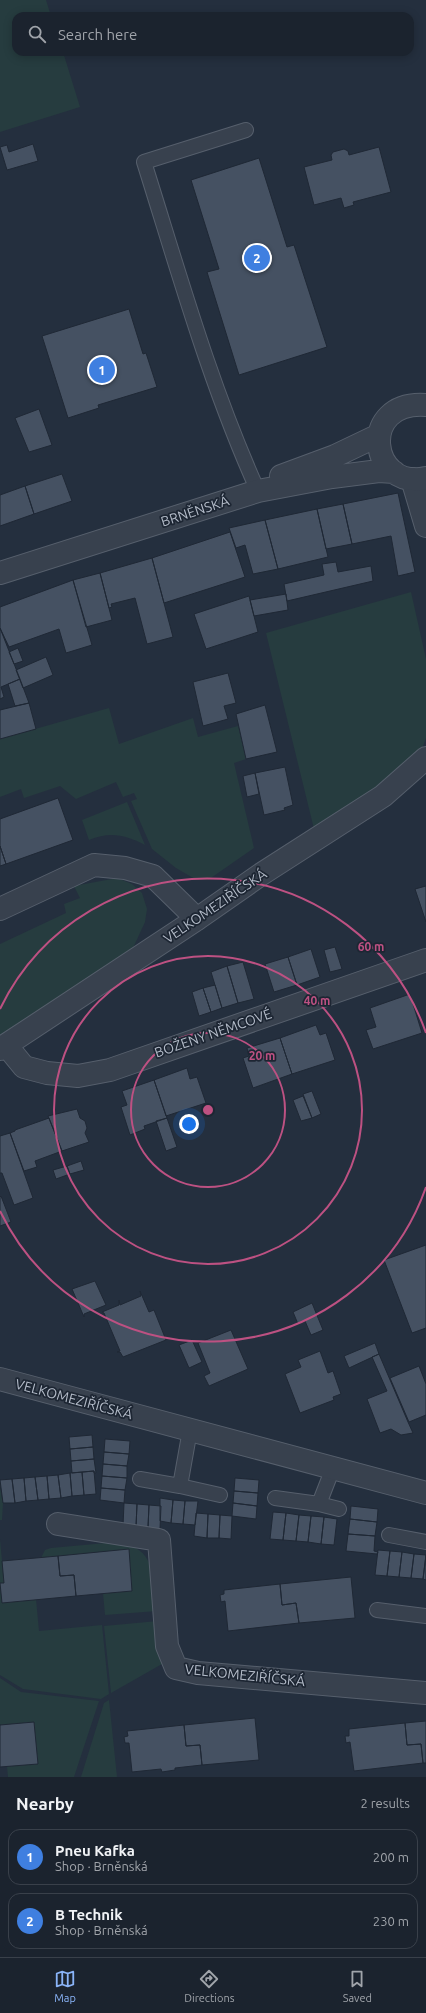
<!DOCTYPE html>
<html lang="en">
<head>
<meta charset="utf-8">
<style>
  :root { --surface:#1b232e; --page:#242b36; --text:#f1f3f6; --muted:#a0a4aa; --line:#39404a; --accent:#8ab4f8 }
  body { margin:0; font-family:Ubuntu,sans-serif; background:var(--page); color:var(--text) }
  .you { position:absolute; left:189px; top:1124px; width:14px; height:14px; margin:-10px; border:3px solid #fff; border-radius:50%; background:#1a73e8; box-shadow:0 0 0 6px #1a73e833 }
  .badge { display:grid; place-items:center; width:26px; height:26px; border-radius:50%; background:var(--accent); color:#fff; font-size:13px; font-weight:700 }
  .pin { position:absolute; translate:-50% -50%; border:2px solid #fff; box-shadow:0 1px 4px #0006 }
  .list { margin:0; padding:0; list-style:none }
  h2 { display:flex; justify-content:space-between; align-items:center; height:52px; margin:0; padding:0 16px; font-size:17px }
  h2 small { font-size:13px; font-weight:400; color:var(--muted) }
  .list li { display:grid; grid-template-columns:26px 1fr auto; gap:12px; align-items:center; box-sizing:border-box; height:56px; margin:0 8px 8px; padding:0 8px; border:1px solid var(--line); border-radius:12px }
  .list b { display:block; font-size:15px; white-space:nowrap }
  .list p { margin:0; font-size:13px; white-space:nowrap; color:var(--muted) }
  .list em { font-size:13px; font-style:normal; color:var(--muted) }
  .icon { flex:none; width:22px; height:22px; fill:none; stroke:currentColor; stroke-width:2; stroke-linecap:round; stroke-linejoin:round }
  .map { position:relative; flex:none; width:426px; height:1777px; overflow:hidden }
  .search { position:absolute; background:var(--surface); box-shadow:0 2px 10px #0003; left:12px; right:12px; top:12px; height:44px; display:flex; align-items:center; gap:10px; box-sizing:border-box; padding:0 14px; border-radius:12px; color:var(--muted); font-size:15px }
  .sheet { height:180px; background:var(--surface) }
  nav { display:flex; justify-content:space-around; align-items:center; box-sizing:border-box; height:56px; border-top:1px solid var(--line); background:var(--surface); font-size:11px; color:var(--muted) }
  nav a { display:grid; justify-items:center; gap:2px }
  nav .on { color:var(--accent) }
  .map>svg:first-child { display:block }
  .green { fill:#263c3f }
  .building { fill:#455162; stroke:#1f2835 }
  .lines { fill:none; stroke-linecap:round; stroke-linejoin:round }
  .service-casing { stroke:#565f6c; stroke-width:16 }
  .minor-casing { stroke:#565f6c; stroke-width:24 }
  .tertiary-casing { stroke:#565f6c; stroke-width:24 }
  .service { stroke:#38414e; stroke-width:14 }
  .minor { stroke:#38414e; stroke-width:22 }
  .tertiary { stroke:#38414e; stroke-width:22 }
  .ring { fill:none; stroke:#bd5182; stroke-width:2 }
  .labels { text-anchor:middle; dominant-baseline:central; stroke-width:3.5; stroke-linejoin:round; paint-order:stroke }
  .street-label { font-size:14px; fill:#b4bcc9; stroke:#1d2633 }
  .centre { fill:#bd5182; stroke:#1d2633; stroke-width:2 }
  .ring-label { font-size:12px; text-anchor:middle; font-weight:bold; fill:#bd5182; stroke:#1d2633; stroke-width:3.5; stroke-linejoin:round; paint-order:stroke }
</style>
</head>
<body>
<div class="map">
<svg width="426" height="1777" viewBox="0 0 426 1777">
  <rect width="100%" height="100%" fill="#242f3e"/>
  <!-- green -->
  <path class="green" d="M 0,0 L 46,0 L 51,16 L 16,16 L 16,52 L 63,52 L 80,107 L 0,132 Z
    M 411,592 L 426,659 L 426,738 L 421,752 L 371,798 L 315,833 L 266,633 Z
    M 109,708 L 119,744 L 193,718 L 198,737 L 238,726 L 246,759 L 234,763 L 254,848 L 208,880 L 195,879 L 176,868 L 152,849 L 131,801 L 137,799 L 134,793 L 123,797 L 116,782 L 76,799 L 60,786 L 24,798 L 21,789 L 0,797 L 0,739 Z
    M 127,802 L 145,845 C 126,835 110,831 89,840 L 82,820 Z
    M 117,878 L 132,884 L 142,893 L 147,909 L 145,922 L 127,961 L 0,1038 L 0,944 L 66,913 L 64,904 L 80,898 L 74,886 Z
    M 0,1488 L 3,1503 L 2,1520 L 0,1520 Z
    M 0,1539 L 4,1583 L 0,1583 Z
    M 106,1543 C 114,1544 123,1543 131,1546 C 157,1555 154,1588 157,1611 L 105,1615 L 103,1593 L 132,1590 L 128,1549 L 41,1558 L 45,1550 L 51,1548 Z
    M 0,1586 L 2,1603 L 36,1599 L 39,1631 L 102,1625 L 109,1694 L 101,1699 L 23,1689 L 0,1675 Z
    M 158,1621 L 162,1664 L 111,1693 L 104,1626 Z
    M 0,1678 L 21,1692 L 99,1701 L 74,1777 L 8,1777 L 7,1766 L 38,1763 L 34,1722 L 0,1725 Z
    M 109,1700 L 117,1777 L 81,1777 L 104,1703 Z"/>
  <!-- building -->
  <path class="building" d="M 33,144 L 38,161 L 7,170 L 0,147 L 7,145 L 9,152 Z
    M 379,147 L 391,192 L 353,202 L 354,205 L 344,208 L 341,198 L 314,205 L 304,167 L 332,160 L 331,155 L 333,152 L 344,149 L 348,151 L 349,155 Z
    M 259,158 L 287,247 L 294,245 L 327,347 L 239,375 L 207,272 L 219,269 L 191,180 Z
    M 129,309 L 143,354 L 146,353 L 157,387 L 98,405 L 99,408 L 68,418 L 42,336 Z
    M 39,409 L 52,445 L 29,452 L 15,418 Z
    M 62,474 L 72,501 L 34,514 L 25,486 Z
    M 25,486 L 34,514 L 0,526 L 0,495 Z
    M 398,493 L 415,572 L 398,576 L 391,536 L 352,544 L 343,504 Z
    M 343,504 L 352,544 L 326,549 L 317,509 Z
    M 317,509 L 328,557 L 278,569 L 265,520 Z
    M 265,520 L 278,569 L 253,574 L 245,545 L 236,548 L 229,528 Z
    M 230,532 L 245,577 L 164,603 L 152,558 Z
    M 152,558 L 173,637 L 147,644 L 135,598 L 111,604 L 112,607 L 109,608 L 100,573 Z
    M 336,562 L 338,572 L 371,566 L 373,581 L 287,601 L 284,584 L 324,575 L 322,564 Z
    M 100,573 L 112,620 L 86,627 L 73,580 Z
    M 73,580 L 92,645 L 66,653 L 59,629 L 9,647 L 0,628 L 0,607 Z
    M 286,594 L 288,610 L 254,616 L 250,600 Z
    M 249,596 L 258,632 L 206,649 L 194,614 Z
    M 0,628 L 20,679 L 1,687 L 4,697 L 0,699 Z
    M 18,648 L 23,661 L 14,664 L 9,652 Z
    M 46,657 L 53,675 L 23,688 L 16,670 Z
    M 228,673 L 236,703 L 224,706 L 228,719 L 203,726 L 193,682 Z
    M 20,679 L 29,703 L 15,706 L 8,684 Z
    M 29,703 L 36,729 L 0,739 L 0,710 Z
    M 265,705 L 277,752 L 246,759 L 236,714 Z
    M 285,767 L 293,805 L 284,808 L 285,810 L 264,815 L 255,773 Z
    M 255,773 L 259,794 L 247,797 L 243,776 Z
    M 58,798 L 73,840 L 6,864 L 0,846 L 0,819 Z
    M 0,846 L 6,864 L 0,866 Z
    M 426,886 L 426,922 L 415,889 Z
    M 335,947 L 342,969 L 330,972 L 324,950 Z
    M 311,949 L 320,977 L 297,985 L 288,957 Z
    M 288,957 L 297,985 L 274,992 L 265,964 Z
    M 243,962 L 254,999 L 238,1003 L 227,966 Z
    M 227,966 L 238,1003 L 222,1008 L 211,972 Z
    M 215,985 L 222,1008 L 211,1012 L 203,988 Z
    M 203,988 L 211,1012 L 199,1016 L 192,992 Z
    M 410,994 L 422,1033 L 373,1049 L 366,1030 L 376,1027 L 370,1008 Z
    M 316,1025 L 320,1035 L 326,1033 L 335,1060 L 292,1074 L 280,1038 Z
    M 280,1038 L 292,1074 L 253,1088 L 243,1058 L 249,1056 L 247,1048 Z
    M 187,1068 L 190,1079 L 197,1077 L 206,1103 L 166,1116 L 154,1080 Z
    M 154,1080 L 167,1118 L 144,1126 L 145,1129 L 130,1135 L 121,1107 L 127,1105 L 122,1091 Z
    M 312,1091 L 321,1114 L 312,1118 L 303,1094 Z
    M 303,1096 L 312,1118 L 301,1121 L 293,1100 Z
    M 77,1109 L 80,1118 L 85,1121 L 87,1128 L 85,1133 L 89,1142 L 62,1151 L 48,1116 Z
    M 49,1118 L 62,1151 L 35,1161 L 37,1167 L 24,1171 L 10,1133 L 15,1131 L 15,1130 Z
    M 167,1118 L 177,1147 L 166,1151 L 156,1121 Z
    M 10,1133 L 33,1198 L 14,1205 L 2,1173 L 0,1173 L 0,1136 Z
    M 81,1161 L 84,1170 L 70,1174 L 67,1166 Z
    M 67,1166 L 70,1174 L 56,1179 L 53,1170 Z
    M 1,1196 L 11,1222 L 0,1226 L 0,1197 Z
    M 426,1245 L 426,1328 L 412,1333 L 384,1260 Z
    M 95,1281 L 106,1305 L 84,1314 L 84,1317 L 72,1289 Z
    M 140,1291 L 149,1312 L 154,1310 L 166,1340 L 123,1357 L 120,1352 L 117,1352 L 120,1351 L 104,1313 L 102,1312 L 119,1305 L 119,1300 L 120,1305 L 141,1296 Z
    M 312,1303 L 323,1330 L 311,1335 L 305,1321 L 298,1324 L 293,1312 Z
    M 231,1330 L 248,1369 L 209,1386 L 204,1376 L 210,1373 L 198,1343 Z
    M 192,1340 L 202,1362 L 189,1368 L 179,1345 Z
    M 375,1343 L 379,1354 L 349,1368 L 344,1356 Z
    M 320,1351 L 328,1373 L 333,1371 L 341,1394 L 333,1397 L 334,1400 L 300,1413 L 285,1374 L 301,1367 L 298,1360 Z
    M 379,1354 L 408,1422 L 413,1433 L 401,1435 L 391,1429 L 380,1433 L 367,1399 L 387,1391 L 372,1357 Z
    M 419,1366 L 426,1384 L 426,1415 L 409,1422 L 390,1378 Z
    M 92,1435 L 93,1447 L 70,1449 L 69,1437 Z
    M 105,1439 L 130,1441 L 129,1454 L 104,1452 Z
    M 93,1447 L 94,1459 L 71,1461 L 70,1449 Z
    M 104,1452 L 129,1454 L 127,1466 L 103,1464 Z
    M 94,1459 L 96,1473 L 94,1473 L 94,1471 L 72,1473 L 71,1461 Z
    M 103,1464 L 127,1466 L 127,1478 L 102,1476 Z
    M 94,1471 L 96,1494 L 84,1495 L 82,1472 Z
    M 82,1472 L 84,1495 L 72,1496 L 70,1473 Z
    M 70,1473 L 72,1496 L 61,1498 L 58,1475 Z
    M 58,1475 L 61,1498 L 49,1499 L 47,1476 Z
    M 47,1476 L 49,1499 L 38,1500 L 35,1477 Z
    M 102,1476 L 127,1478 L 125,1490 L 101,1488 Z
    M 35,1477 L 38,1500 L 26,1501 L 24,1478 Z
    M 24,1478 L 26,1501 L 15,1503 L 12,1479 Z
    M 235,1478 L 259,1480 L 258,1493 L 234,1491 Z
    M 12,1479 L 15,1503 L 3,1503 L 0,1480 Z
    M 101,1488 L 125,1490 L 124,1503 L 100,1500 Z
    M 234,1491 L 258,1493 L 257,1506 L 233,1503 Z
    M 160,1498 L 173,1500 L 171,1523 L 160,1521 Z
    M 173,1500 L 185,1501 L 183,1524 L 171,1523 Z
    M 185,1501 L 198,1501 L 195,1525 L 183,1524 Z
    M 124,1503 L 137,1504 L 136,1527 L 123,1526 Z
    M 233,1503 L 257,1506 L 256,1519 L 232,1516 Z
    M 137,1504 L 149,1505 L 148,1528 L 136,1527 Z
    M 149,1505 L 161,1506 L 160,1529 L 148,1528 Z
    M 351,1506 L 378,1509 L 377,1522 L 350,1519 Z
    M 273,1512 L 286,1513 L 283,1540 L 270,1539 Z
    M 196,1513 L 208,1514 L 207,1538 L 194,1536 Z
    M 286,1513 L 299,1515 L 296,1541 L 283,1540 Z
    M 208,1514 L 220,1515 L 219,1538 L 207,1538 Z
    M 220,1515 L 232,1516 L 231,1539 L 219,1538 Z
    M 299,1515 L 311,1516 L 308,1542 L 296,1541 Z
    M 311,1516 L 324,1517 L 321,1544 L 308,1542 Z
    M 324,1517 L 337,1519 L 334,1545 L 321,1544 Z
    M 350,1519 L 377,1522 L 375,1536 L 348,1534 Z
    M 348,1534 L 375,1536 L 374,1551 L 378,1552 L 377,1554 L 346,1551 Z
    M 129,1549 L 132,1591 L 76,1596 L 74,1575 L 60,1576 L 58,1556 Z
    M 378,1550 L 390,1551 L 387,1576 L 375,1575 Z
    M 390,1551 L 402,1552 L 399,1577 L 387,1576 Z
    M 402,1552 L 414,1554 L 411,1578 L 399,1577 Z
    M 414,1554 L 426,1555 L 423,1579 L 411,1578 Z
    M 426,1555 L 426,1580 L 423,1579 Z
    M 58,1556 L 60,1576 L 74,1575 L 76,1596 L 2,1603 L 0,1583 L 4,1583 L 2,1561 Z
    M 351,1577 L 355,1618 L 299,1623 L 296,1603 L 282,1605 L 280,1584 Z
    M 280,1584 L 282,1605 L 296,1603 L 299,1623 L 228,1631 L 225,1601 L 221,1602 L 220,1595 L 224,1594 L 224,1590 Z
    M 255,1718 L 259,1760 L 202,1765 L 200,1745 L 186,1746 L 184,1725 Z
    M 426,1721 L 426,1763 L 423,1763 L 421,1744 L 407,1745 L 405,1723 Z
    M 34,1722 L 38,1764 L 0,1767 L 0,1725 Z
    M 405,1723 L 407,1745 L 421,1744 L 423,1763 L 354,1771 L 350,1742 L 346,1743 L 345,1736 L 349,1736 L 349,1729 Z
    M 184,1725 L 186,1746 L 200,1745 L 202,1765 L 175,1768 L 175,1770 L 162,1772 L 161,1769 L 132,1772 L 129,1743 L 125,1743 L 124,1737 L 128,1736 L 127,1731 Z"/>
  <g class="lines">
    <!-- service casing -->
    <g class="service-casing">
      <path id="service" d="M 246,130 L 144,162 C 179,273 210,385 258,491
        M 140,1479 L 180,1486 L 190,1430
        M 180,1486 L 220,1495
        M 275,1498 L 319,1504 L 333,1468
        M 319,1504 L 339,1509
        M 389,1535 L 426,1542
        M 377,1610 L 426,1616"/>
    </g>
    <!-- minor casing -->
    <g class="minor-casing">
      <path id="minor" d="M 412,479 L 426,526
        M 0,909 L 94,865 L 125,868 L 153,876 L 197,919
        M 6,1045 L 24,1067 L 47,1073 L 78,1076 L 110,1070 L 426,960
        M 0,1049 L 197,919 L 260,875 L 383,796 L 426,758
        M 0,1379 L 426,1493
        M 58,1524 L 159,1540 L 167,1646 L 176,1668 L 198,1673 L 426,1693"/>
    </g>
    <!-- tertiary casing -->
    <g class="tertiary-casing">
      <path id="tertiary" d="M 426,405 C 357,400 370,491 426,478
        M 281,476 L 335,456 L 379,435
        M 0,573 L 258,491 L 332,477 L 379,471 L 394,472"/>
    </g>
    <!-- service -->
    <use href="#service" class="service"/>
    <!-- minor -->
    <use href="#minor" class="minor"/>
    <!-- tertiary -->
    <use href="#tertiary" class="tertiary"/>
  </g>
  <!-- distance rings -->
  <g class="ring">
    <circle cx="208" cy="1110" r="77"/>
    <circle cx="208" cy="1110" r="154"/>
    <path d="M426 1187A231 231 0 0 1 0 1211M0 1009A231 231 0 0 1 426 1033"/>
  </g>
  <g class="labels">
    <!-- street labels -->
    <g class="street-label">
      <text transform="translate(195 511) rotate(-18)">BRNĚNSKÁ</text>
      <text transform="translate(215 906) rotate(-34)">VELKOMEZIŘÍČSKÁ</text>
      <text transform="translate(213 1033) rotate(-19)">BOŽENY NĚMCOVÉ</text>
      <text transform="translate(74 1399) rotate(15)">VELKOMEZIŘÍČSKÁ</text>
      <text transform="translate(245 1675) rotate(6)">VELKOMEZIŘÍČSKÁ</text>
    </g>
  </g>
  <circle cx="208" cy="1110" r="6" class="centre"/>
  <g class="ring-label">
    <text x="371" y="951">60 m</text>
    <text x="317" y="1005">40 m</text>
    <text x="262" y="1060">20 m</text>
  </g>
</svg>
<div class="you"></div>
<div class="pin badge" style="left:102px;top:370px;background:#3f7fe0">1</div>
<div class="pin badge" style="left:257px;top:258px;background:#3f7fe0">2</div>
<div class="search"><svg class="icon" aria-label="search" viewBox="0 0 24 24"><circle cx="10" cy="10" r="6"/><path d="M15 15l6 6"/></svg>Search here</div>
</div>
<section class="sheet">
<h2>Nearby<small>2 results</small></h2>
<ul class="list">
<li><span class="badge" style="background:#3f7fe0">1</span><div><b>Pneu Kafka</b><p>Shop · Brněnská</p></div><em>200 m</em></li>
<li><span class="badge" style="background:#3f7fe0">2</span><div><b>B Technik</b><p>Shop · Brněnská</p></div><em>230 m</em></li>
</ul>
</section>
<nav>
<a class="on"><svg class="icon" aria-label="map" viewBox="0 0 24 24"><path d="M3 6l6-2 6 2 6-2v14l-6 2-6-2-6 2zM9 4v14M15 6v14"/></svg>Map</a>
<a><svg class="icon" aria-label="directions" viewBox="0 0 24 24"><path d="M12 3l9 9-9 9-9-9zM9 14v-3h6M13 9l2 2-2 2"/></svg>Directions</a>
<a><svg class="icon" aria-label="saved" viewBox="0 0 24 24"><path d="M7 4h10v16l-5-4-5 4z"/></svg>Saved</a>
</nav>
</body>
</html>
